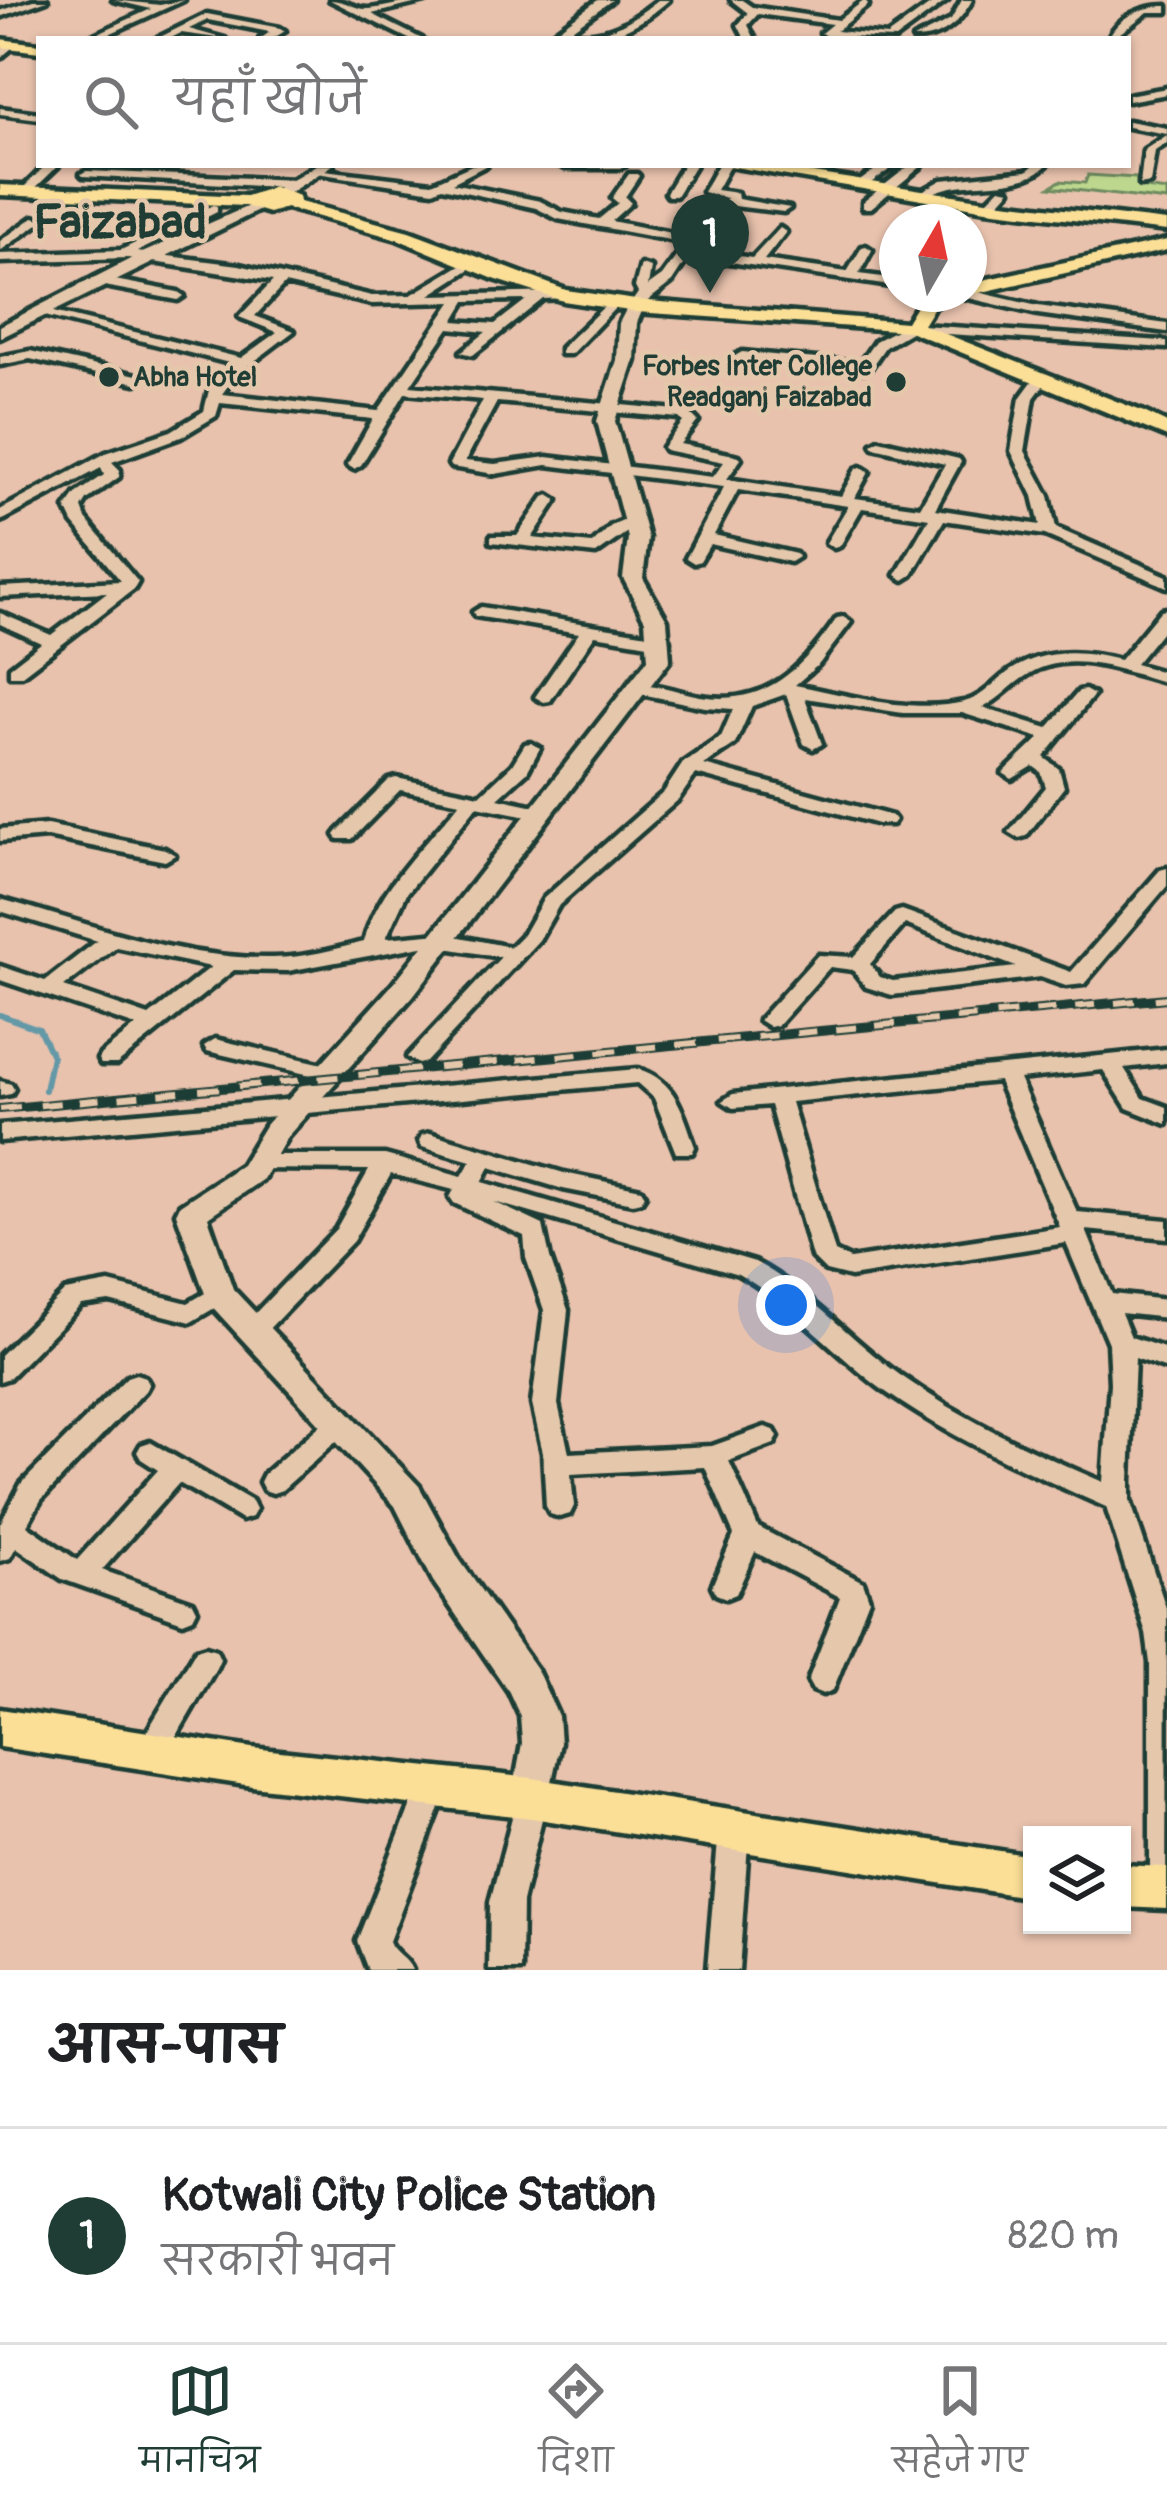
<!DOCTYPE html>
<html lang="hi">
<head>
<meta charset="utf-8">
<style>
  :root { --surface:#fff; --page:#f2f2f2; --text:#202124; --muted:#757577; --line:#e0e0e0; --accent:#1f3d34 }
  body { margin:0; font-family:Pangolin,"Playpen Sans Deva",sans-serif; background:var(--page); color:var(--text) }
  .controls { position:absolute; right:36px; bottom:36px; display:grid; overflow:hidden; border-radius:0px; box-shadow:0 3px 9px #0004 }
  .controls button { width:108px; height:108px; display:grid; place-items:center; padding:0; border:0; border-bottom:3px solid var(--line); background:var(--surface); color:var(--text); font:60px sans-serif }
  .compass { position:absolute; left:879px; top:204px; width:108px; height:108px; border-radius:50%; background:var(--surface); box-shadow:0 3px 9px #0004; rotate:9deg }
  .you { position:absolute; left:786px; top:1305px; width:42px; height:42px; margin:-30px; border:9px solid #fff; border-radius:50%; background:#1a73e8; box-shadow:0 0 0 18px #1a73e833 }
  .badge { display:grid; place-items:center; width:78px; height:78px; border-radius:50%; background:var(--accent); color:#fff; font-size:39px; font-weight:700 }
  .pin { position:absolute; translate:-50% -99px; filter:drop-shadow(0 3px 6px #0008) }
  .pin::after { content:''; position:absolute; top:63px; width:42px; height:36px; background:inherit; clip-path:polygon(0 0,100% 0,50% 100%) }
  .list { margin:0; padding:0; list-style:none }
  h2 { display:flex; justify-content:space-between; align-items:center; height:156px; margin:0; padding:0 48px; font-size:51px }
  h2 small { font-size:39px; font-weight:400; color:var(--muted) }
  .list li { display:grid; grid-template-columns:78px 1fr auto; gap:36px; align-items:center; box-sizing:border-box; height:216px; padding:0 48px; border-top:3px solid var(--line) }
  .list b { display:block; font-size:45px; white-space:nowrap }
  .list p { margin:0; font-size:39px; white-space:nowrap; color:var(--muted) }
  .list em { font-size:39px; font-style:normal; color:var(--muted) }
  .icon { flex:none; width:66px; height:66px; fill:none; stroke:currentColor; stroke-width:2; stroke-linecap:round; stroke-linejoin:round }
  .map { position:relative; flex:none; width:1167px; height:1970px; overflow:hidden }
  .search { position:absolute; background:var(--surface); box-shadow:0 3px 9px #0004; left:36px; right:36px; top:36px; height:132px; display:flex; align-items:center; gap:30px; box-sizing:border-box; padding:0 42px; border-radius:0px; color:var(--muted); font-size:45px }
  .sheet { height:372px; background:var(--surface) }
  nav { display:flex; justify-content:space-around; align-items:center; box-sizing:border-box; height:168px; border-top:3px solid var(--line); background:var(--surface); font-size:33px; color:var(--muted) }
  nav a { display:grid; justify-items:center; gap:6px }
  nav .on { color:var(--accent) }
  .map>svg:first-child { display:block }
  .green { fill:#bed78e; stroke:#6e8a61; stroke-width:3 }
  .lines { fill:none; stroke-linecap:round; stroke-linejoin:round }
  .stream { stroke:#6498a7; stroke-width:6 }
  .street-casing { stroke:#1f3d34; stroke-width:9 }
  .secondary-casing { stroke:#1f3d34; stroke-width:9 }
  .primary-casing { stroke:#1f3d34; stroke-width:9 }
  .street { fill:#e5c8ac; fill-rule:evenodd }
  .secondary { fill:#e5c8ac; fill-rule:evenodd }
  .primary { fill:#fbdf96; fill-rule:evenodd }
  .rail-casing { stroke:#1f3d34; stroke-width:10 }
  .rail { stroke:#e5c8ac; stroke-width:6; stroke-dasharray:20; stroke-linecap:butt }
  .poi-dot { fill:#1f3d34; stroke:#e5c8ac; stroke-width:4.5 }
  .labels { text-anchor:middle; dominant-baseline:central; stroke-width:9; stroke-linejoin:round; paint-order:stroke }
  .far-poi-label { font-size:27px; font-weight:bold; fill:#1f3d34; stroke:#e5c8ac; text-anchor:end }
  .far-town-label { font-size:48px; font-weight:bold; fill:#1f3d34; stroke:#e5c8ac }
</style>
</head>
<body>
<div class="map">
<svg width="1167" height="1970" viewBox="0 0 1167 1970">
  <rect width="100%" height="100%" fill="#e8c2ad"/>
  <filter id="ink" filterUnits="userSpaceOnUse"><feTurbulence type="fractalNoise" baseFrequency=".00833" numOctaves="2"/><feDisplacementMap in="SourceGraphic" scale="24" xChannelSelector="R" yChannelSelector="G"/><feConvolveMatrix kernelMatrix="1 2 1 2 8 2 1 2 1" color-interpolation-filters="sRGB"/></filter>
  <g filter="url(#ink)">
    <!-- green -->
    <path class="green" d="M 1088,175 L 1136,178 L 1138,187 L 1167,191 L 1167,201 L 1050,187 L 1060,181 L 1085,183 Z"/>
    <g class="lines">
      <!-- stream -->
      <path class="stream" d="M 0,1015 L 39,1029 L 52,1056 L 45,1090"/>
      <!-- street casing -->
      <g class="street-casing">
        <path id="street" d="M 33,0 L 47,0 L 0,17 L 0,11 Z
          M 113,0 L 160,5 L 184,0 L 98,39 L 85,39 L 151,9 Z
          M 330,0 C 345,0 356,10 369,9 C 390,7 409,0 430,0 L 372,14 L 422,39 L 409,39 Z
          M 658,0 L 669,0 C 638,28 596,50 554,34 C 567,30 581,35 594,33 C 621,29 637,16 658,0 Z
          M 731,0 L 742,0 L 752,7 L 838,20 L 865,0 L 868,5 L 836,31 L 887,36 L 937,0 L 948,0 L 895,39 L 826,36 L 821,33 L 832,24 L 758,14 L 748,25 L 755,39 L 745,39 L 738,25 L 748,13 Z
          M 962,0 L 972,0 C 959,24 942,39 913,39 L 951,20 Z
          M 1167,6 L 1167,12 L 1148,12 L 1119,34 L 1118,39 L 1108,39 C 1118,16 1143,6 1167,6 Z
          M 207,14 L 280,28 L 285,31 L 272,39 L 260,39 L 270,32 L 208,20 L 189,29 L 225,39 L 181,33 L 169,39 L 156,39 Z
          M 8,42 L 17,44 L 0,58 L 0,50 Z
          M 1167,88 L 1167,94 L 1128,101 L 1128,95 Z
          M 0,108 L 39,113 L 39,119 L 0,114 Z
          M 1128,121 L 1167,128 L 1167,134 L 1128,127 Z
          M 1167,135 L 1167,143 L 1155,151 L 1150,183 L 1140,185 L 1144,150 Z
          M 46,165 L 59,165 L 30,193 L 22,193 L 22,189 Z
          M 472,165 L 487,165 L 452,183 L 540,201 L 562,212 L 599,219 L 618,203 L 612,198 L 629,174 L 637,174 L 639,176 L 625,197 L 631,203 L 611,221 L 691,237 L 725,201 L 726,198 L 703,192 L 718,165 L 730,165 L 716,190 L 737,193 L 738,199 L 790,208 L 784,212 L 734,206 L 694,249 L 752,258 L 780,228 L 786,232 L 764,260 L 847,272 L 862,247 L 866,246 L 872,250 L 859,274 L 897,279 L 897,287 L 689,256 L 672,282 L 636,310 L 629,306 L 638,293 L 635,287 L 641,265 L 651,268 L 648,286 L 662,276 L 686,243 L 558,219 L 536,208 L 442,187 L 433,191 L 310,172 L 316,169 L 432,183 Z
          M 559,165 L 626,165 L 620,168 L 565,168 Z
          M 683,165 L 695,165 L 676,196 L 668,196 L 666,193 Z
          M 882,165 L 896,165 L 865,187 L 857,187 L 857,183 Z
          M 910,165 L 923,165 L 871,208 L 863,208 L 863,202 Z
          M 1034,165 L 1047,165 C 1018,193 966,176 931,194 L 941,197 L 938,222 L 926,222 L 931,195 L 921,199 L 915,195 L 942,180 L 1027,171 Z
          M 87,171 L 296,180 L 302,184 L 296,188 L 83,176 L 81,174 Z
          M 1000,188 L 1010,190 L 994,208 L 986,208 L 986,202 Z
          M 213,205 L 217,206 L 217,212 L 137,252 L 239,265 L 372,296 L 411,295 L 471,259 L 477,263 L 475,266 L 430,295 L 568,292 L 568,298 L 543,299 L 473,355 L 461,352 L 486,332 L 449,328 L 410,386 L 688,411 L 698,421 L 680,444 L 739,456 L 741,459 L 727,479 L 841,496 L 856,469 L 861,467 L 869,472 L 855,498 L 920,507 L 945,464 L 874,447 L 872,444 L 879,440 L 959,459 L 961,462 L 935,509 L 1040,525 L 1033,496 L 1011,451 L 1020,398 L 1037,375 L 1047,375 L 1049,378 L 1034,398 L 1025,451 L 1049,496 L 1056,528 L 1167,576 L 1167,587 L 1045,535 L 944,520 L 912,575 L 904,580 L 896,575 L 929,518 L 862,508 L 840,546 L 834,548 L 826,543 L 848,506 L 738,490 L 714,535 L 796,554 L 798,557 L 790,562 L 710,544 L 700,561 L 694,563 L 686,558 L 724,487 L 547,465 L 495,474 L 451,467 L 449,464 L 483,400 L 405,393 L 361,465 L 354,469 L 347,465 L 373,419 L 220,403 L 216,416 L 181,437 L 112,462 L 120,470 L 119,477 L 87,500 L 82,508 L 86,519 L 138,582 L 134,589 L 22,675 L 10,675 L 10,667 L 41,643 L 0,624 L 0,613 L 51,635 L 107,592 L 0,597 L 0,587 L 121,581 L 73,523 L 66,508 L 76,494 L 104,475 L 101,468 L 5,519 L 0,521 L 0,510 L 106,453 L 171,431 L 204,411 L 209,390 L 233,364 L 37,314 L 37,308 L 241,358 L 277,332 L 239,317 L 273,281 L 128,258 L 0,262 L 0,254 L 121,250 ZM 285,284 L 372,304 L 452,302 L 378,411 L 222,394 L 235,376 L 294,331 L 255,316 ZM 526,300 L 495,324 L 454,321 L 466,301 ZM 497,402 L 679,418 L 683,422 L 663,447 L 665,450 L 724,462 L 713,477 L 547,457 L 495,464 L 465,461 Z
          M 34,217 L 44,220 L 0,251 L 0,241 Z
          M 99,277 L 178,292 L 184,296 L 178,300 L 94,284 L 94,278 Z
          M 969,290 L 1038,306 L 1167,324 L 1167,332 L 1038,314 L 964,297 L 963,294 L 969,294 Z
          M 612,299 L 619,303 L 617,306 L 571,354 L 561,354 L 561,348 Z
          M 921,325 L 1162,341 L 1167,342 L 1167,348 L 916,332 L 914,329 Z
          M 902,327 L 914,330 L 885,347 L 869,370 L 864,371 L 742,360 L 735,356 L 742,352 L 860,363 L 875,341 Z
          M 30,351 L 141,376 L 143,379 L 136,383 L 30,359 L 0,365 L 0,357 Z
          M 549,495 L 557,500 L 532,538 L 592,544 L 611,526 L 635,516 L 643,521 L 596,554 L 491,542 L 491,536 L 517,536 L 544,497 Z
          M 481,607 L 660,636 L 669,641 L 660,646 L 595,635 L 550,701 L 544,702 L 535,697 L 579,633 L 475,616 L 473,612 Z
          M 1167,609 L 1167,625 L 1135,664 L 1167,673 L 1167,683 C 1124,672 1071,648 1029,674 C 1012,684 1000,699 983,708 L 1048,728 L 1079,691 L 1085,690 L 1094,695 L 1044,757 L 1059,769 L 1064,787 L 1026,836 L 1019,838 L 1009,832 L 1046,787 L 1041,772 L 1033,766 L 1012,779 L 1003,773 L 1040,738 L 962,713 L 903,713 L 805,698 L 822,744 L 813,749 L 804,744 L 786,694 L 752,706 L 735,744 L 704,765 L 892,816 L 895,820 L 892,824 L 878,824 L 696,774 L 678,800 L 559,905 L 539,940 L 426,1062 L 418,1064 L 407,1057 L 501,957 L 427,945 L 288,971 L 234,970 L 117,1064 L 101,1064 L 98,1059 L 101,1054 L 136,1026 L 0,980 L 0,966 L 45,981 L 97,941 L 0,911 L 0,899 C 90,923 178,960 273,958 C 304,958 334,949 364,942 C 376,889 427,844 460,802 L 400,790 L 352,839 L 338,839 L 335,835 L 338,831 L 389,780 L 396,778 L 480,795 L 512,765 L 525,744 L 531,743 L 540,748 L 527,772 L 498,798 L 549,809 L 552,813 L 549,817 L 542,819 L 477,806 L 407,893 L 386,938 L 440,933 L 510,947 L 524,933 L 544,898 L 664,792 L 683,763 L 721,737 L 733,709 L 705,707 L 641,694 L 632,689 L 635,685 C 656,683 679,692 700,696 C 765,707 802,669 837,618 L 843,617 L 851,622 L 819,664 L 795,685 C 847,695 911,714 964,702 C 980,698 991,686 1003,676 C 1038,648 1079,650 1120,660 L 1161,610 ZM 116,947 L 211,967 L 149,1016 L 64,987 Z
          M 47,825 L 165,849 L 175,855 L 165,861 L 47,837 L 0,841 L 0,829 Z
          M 1167,868 L 1167,886 L 1084,984 L 1066,986 L 1040,977 L 892,995 L 866,987 L 853,970 L 830,967 L 778,1025 L 770,1027 L 759,1020 L 818,955 L 853,957 L 895,912 L 902,910 L 1071,972 L 1160,870 ZM 905,924 L 1016,967 L 893,981 L 880,977 L 870,964 Z
          M 215,1039 L 332,1066 L 343,1073 L 332,1080 L 207,1051 L 204,1046 Z
          M 1167,1049 L 1167,1063 L 1124,1068 L 1143,1098 L 1167,1107 L 1167,1124 L 1127,1108 L 1103,1070 L 1019,1079 L 1077,1212 L 1167,1220 L 1167,1238 L 1086,1230 L 1112,1294 L 1167,1300 L 1167,1318 L 1121,1313 L 1131,1337 L 1167,1349 L 1167,1369 L 1135,1358 L 1130,1480 L 1130,1500 L 1167,1611 L 1166,1903 L 1155,1899 L 1150,1888 L 1150,1663 L 1146,1633 L 1106,1507 C 1029,1473 952,1439 883,1390 C 833,1353 793,1305 738,1274 L 494,1202 L 543,1225 L 550,1258 L 568,1310 L 558,1404 L 569,1453 L 712,1446 L 765,1427 L 774,1430 L 778,1437 L 774,1444 L 729,1461 L 758,1527 L 863,1582 L 869,1599 L 833,1690 L 823,1694 L 813,1690 L 808,1681 L 840,1597 L 755,1552 L 736,1594 L 726,1598 L 716,1594 L 712,1586 L 734,1535 L 705,1467 L 571,1474 L 574,1506 L 570,1514 L 560,1517 L 550,1514 L 546,1506 L 543,1453 L 532,1404 L 544,1310 L 526,1258 L 524,1236 L 454,1203 L 450,1197 L 454,1190 L 391,1174 L 353,1241 L 261,1337 L 252,1339 L 243,1337 L 239,1330 L 336,1229 L 369,1170 L 258,1169 L 250,1167 L 246,1161 L 250,1155 L 385,1155 L 462,1176 L 471,1161 L 422,1147 L 419,1141 L 422,1135 L 430,1133 L 564,1173 L 641,1189 L 645,1195 L 641,1201 L 633,1203 L 563,1189 L 490,1167 L 482,1182 L 755,1262 C 810,1291 849,1339 900,1375 C 962,1419 1033,1452 1103,1482 L 1110,1383 L 1108,1343 L 1066,1243 L 850,1277 L 826,1271 L 812,1257 L 770,1105 L 733,1108 L 722,1101 L 733,1094 ZM 998,1081 L 1060,1227 L 850,1259 L 835,1252 L 791,1102 Z
          M 638,1069 C 676,1080 683,1113 695,1147 L 692,1153 L 676,1153 L 654,1098 L 637,1083 L 0,1141 L 0,1125 Z
          M 0,1081 L 11,1084 L 14,1089 L 11,1094 L 0,1096 Z
          M 109,1283 L 188,1303 L 219,1285 L 228,1288 L 231,1294 L 228,1300 L 191,1322 L 109,1301 L 81,1305 L 9,1378 L 0,1381 L 0,1355 L 65,1291 Z
          M 136,1374 L 145,1377 L 149,1384 L 145,1391 L 41,1500 L 27,1525 L 77,1560 L 158,1470 L 141,1459 L 137,1452 L 141,1445 L 150,1442 L 252,1501 L 256,1509 L 252,1517 L 242,1520 L 179,1483 L 102,1570 L 193,1602 L 197,1610 L 193,1618 L 183,1622 L 62,1579 L 16,1547 L 10,1558 L 0,1561 L 0,1524 L 21,1484 L 127,1377 Z
          M 341,1412 L 350,1415 L 354,1422 L 350,1429 L 282,1490 L 273,1493 L 264,1490 L 260,1482 L 264,1474 L 332,1415 Z
          M 206,1647 L 216,1650 L 220,1659 L 216,1668 L 162,1761 L 151,1765 L 140,1761 L 136,1752 L 140,1743 L 196,1650 Z
          M 433,1773 L 444,1777 L 448,1787 L 389,1941 C 393,1953 407,1957 412,1970 L 368,1970 L 357,1941 L 418,1787 L 422,1777 Z
          M 532,1784 L 543,1788 L 547,1798 L 522,1902 L 521,1970 L 489,1970 L 490,1902 L 517,1798 L 521,1788 Z
          M 734,1815 L 745,1819 L 749,1829 L 739,1970 L 707,1970 L 719,1829 L 723,1819 Z"/>
      </g>
      <!-- secondary casing -->
      <g class="secondary-casing">
        <path id="secondary" d="M 598,0 L 612,0 L 558,39 L 544,39 Z
          M 316,165 L 333,165 L 286,195 L 276,195 L 276,189 Z
          M 253,204 L 266,207 L 0,338 L 0,326 L 140,254 Z
          M 630,302 L 644,306 L 637,323 L 635,360 L 615,421 L 648,538 L 643,578 L 667,620 L 670,660 L 413,996 L 287,1137 L 263,1179 L 208,1217 L 233,1289 L 419,1486 L 459,1559 L 537,1670 L 558,1716 L 560,1743 L 546,1811 L 532,1816 L 518,1811 L 512,1798 L 522,1743 L 520,1716 L 509,1692 L 433,1581 L 395,1506 L 208,1302 L 176,1213 L 180,1205 L 241,1165 L 266,1124 L 393,984 L 648,659 L 645,620 L 623,578 L 628,538 L 597,421 L 617,360 L 619,323 Z"/>
      </g>
      <!-- primary casing -->
      <g class="primary-casing">
        <path id="primary" d="M 0,39 L 39,44 L 39,52 L 0,47 Z
          M 723,165 L 762,165 L 986,200 L 1167,221 L 1167,231 L 986,210 Z
          M 0,185 L 246,196 L 274,187 L 299,196 L 300,202 L 409,231 L 566,290 L 636,300 L 906,322 L 920,299 L 955,294 L 934,307 L 923,325 L 1144,412 L 1167,423 L 1167,437 L 909,331 L 636,312 L 563,301 L 494,279 L 397,239 L 286,208 L 269,213 L 245,206 L 0,195 Z
          M 1167,240 L 1167,250 L 969,295 L 967,294 L 969,283 Z
          M 0,1709 L 252,1748 L 532,1778 L 1032,1856 L 1032,1898 L 532,1818 L 252,1786 L 0,1747 Z
          M 1122,1865 L 1167,1867 L 1167,1909 L 1122,1907 Z"/>
      </g>
      <!-- street -->
      <use href="#street" class="street"/>
      <!-- secondary -->
      <use href="#secondary" class="secondary"/>
      <!-- primary -->
      <use href="#primary" class="primary"/>
      <!-- rail casing -->
      <g class="rail-casing">
        <path id="rail" d="M 0,1109 L 1167,998"/>
      </g>
      <!-- rail -->
      <use href="#rail" class="rail"/>
    </g>
  </g>
  <!-- markers -->
  <g class="poi-dot">
    <circle cx="109" cy="377" r="12"/>
    <circle cx="896" cy="382" r="12"/>
  </g>
  <g class="labels">
    <!-- far-poi labels -->
    <g class="far-poi-label">
      <text x="872" y="366">Forbes Inter College<tspan x="872" dy="31">Readganj Faizabad</tspan></text>
      <text x="133" y="377" text-anchor="start">Abha Hotel</text>
    </g>
    <!-- far-town labels -->
    <g class="far-town-label">
      <text x="120" y="223">Faizabad</text>
    </g>
  </g>
</svg>
<div class="controls">
<button><svg class="icon" aria-label="layers" viewBox="0 0 24 24"><path d="M12 4l9 5-9 5-9-5zM3 14l9 5 9-5"/></svg></button>
</div>
<svg class="compass" viewBox="-18 -18 36 36"><path d="M0-13l5 13h-10z" fill="#e53935"/><path d="M0 13l5-13h-10z" fill="#757577"/></svg>
<div class="you"></div>
<div class="pin badge" style="left:710px;top:293px">1</div>
<div class="search"><svg class="icon" aria-label="search" viewBox="0 0 24 24"><circle cx="10" cy="10" r="6"/><path d="M15 15l6 6"/></svg>यहाँ खोजें</div>
</div>
<section class="sheet">
<h2>आस-पास<small></small></h2>
<ul class="list">
<li><span class="badge">1</span><div><b>Kotwali City Police Station</b><p>सरकारी भवन</p></div><em>820 m</em></li>
</ul>
</section>
<nav>
<a class="on"><svg class="icon" aria-label="map" viewBox="0 0 24 24"><path d="M3 6l6-2 6 2 6-2v14l-6 2-6-2-6 2zM9 4v14M15 6v14"/></svg>मानचित्र</a>
<a><svg class="icon" aria-label="directions" viewBox="0 0 24 24"><path d="M12 3l9 9-9 9-9-9zM9 14v-3h6M13 9l2 2-2 2"/></svg>दिशा</a>
<a><svg class="icon" aria-label="saved" viewBox="0 0 24 24"><path d="M7 4h10v16l-5-4-5 4z"/></svg>सहेजे गए</a>
</nav>
</body>
</html>
